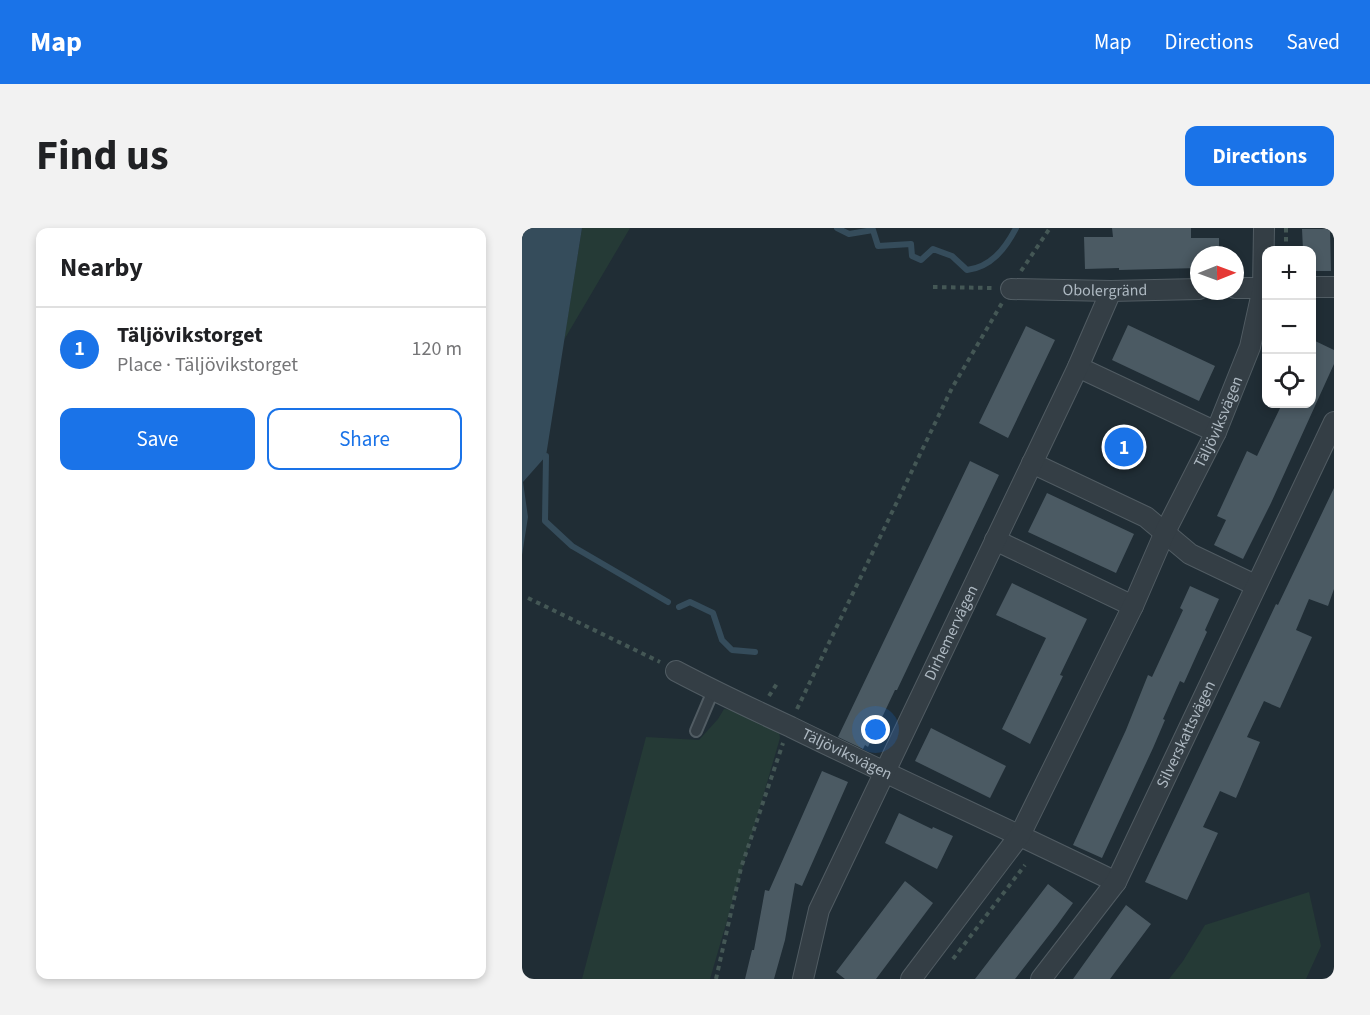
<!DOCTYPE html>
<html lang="en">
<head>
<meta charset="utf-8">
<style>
  :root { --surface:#fff; --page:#f2f2f2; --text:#202124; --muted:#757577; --line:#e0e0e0; --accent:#1a73e8 }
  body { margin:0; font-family:"Source Sans 3",sans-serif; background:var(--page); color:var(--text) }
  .controls { position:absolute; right:18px; top:18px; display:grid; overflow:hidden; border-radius:12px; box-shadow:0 3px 9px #0003 }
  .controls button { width:54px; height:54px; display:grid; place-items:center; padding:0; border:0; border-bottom:2px solid var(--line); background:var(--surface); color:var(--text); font:30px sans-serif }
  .compass { position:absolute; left:668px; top:18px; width:54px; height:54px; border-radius:50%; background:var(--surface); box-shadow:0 3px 9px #0003; rotate:89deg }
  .you { position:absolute; left:354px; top:502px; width:21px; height:21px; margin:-15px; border:4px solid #fff; border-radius:50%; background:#1a73e8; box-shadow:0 0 0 9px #1a73e833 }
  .badge { display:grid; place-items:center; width:39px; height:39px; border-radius:50%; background:var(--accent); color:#fff; font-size:20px; font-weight:700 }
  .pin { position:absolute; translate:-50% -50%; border:3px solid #fff; box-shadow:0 2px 6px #0006 }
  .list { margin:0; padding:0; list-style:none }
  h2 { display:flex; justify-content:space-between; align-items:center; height:78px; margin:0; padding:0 24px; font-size:26px }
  h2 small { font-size:20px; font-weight:400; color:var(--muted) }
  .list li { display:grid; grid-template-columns:39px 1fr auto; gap:18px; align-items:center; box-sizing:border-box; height:84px; padding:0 24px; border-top:2px solid var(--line) }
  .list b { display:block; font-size:22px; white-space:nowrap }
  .list p { margin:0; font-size:20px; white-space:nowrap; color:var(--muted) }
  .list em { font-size:20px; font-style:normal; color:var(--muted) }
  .actions { display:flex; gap:12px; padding:18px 24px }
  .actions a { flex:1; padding:14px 0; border:2px solid var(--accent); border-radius:12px; text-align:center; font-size:21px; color:var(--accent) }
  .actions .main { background:var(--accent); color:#fff }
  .icon { flex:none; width:33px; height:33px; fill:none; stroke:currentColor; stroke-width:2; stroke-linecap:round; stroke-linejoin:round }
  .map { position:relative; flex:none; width:812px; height:751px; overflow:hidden; border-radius:12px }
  header { display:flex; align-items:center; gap:36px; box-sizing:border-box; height:84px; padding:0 30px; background:var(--accent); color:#fff }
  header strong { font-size:28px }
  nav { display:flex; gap:33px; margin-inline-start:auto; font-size:21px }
  .intro { display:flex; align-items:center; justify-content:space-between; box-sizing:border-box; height:144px; padding:0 36px }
  h1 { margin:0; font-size:42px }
  .button { padding:15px 27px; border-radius:12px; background:var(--accent); color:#fff; font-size:21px; font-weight:700 }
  main { display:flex; gap:36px; padding:0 36px }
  aside { flex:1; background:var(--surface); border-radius:12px; box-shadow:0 3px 9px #0003 }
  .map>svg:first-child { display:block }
  .green { fill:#253a36 }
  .water { fill:#354c5b }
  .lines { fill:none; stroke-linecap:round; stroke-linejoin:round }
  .stream { stroke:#354c5b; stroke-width:6 }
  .building { fill:#4b5a63 }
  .lane-casing { stroke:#515c63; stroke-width:14 }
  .street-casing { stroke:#515c63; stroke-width:22 }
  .path { stroke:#445755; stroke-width:4; stroke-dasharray:4.5 4.5; stroke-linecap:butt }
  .lane { stroke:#343e45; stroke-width:10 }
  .street { stroke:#343e45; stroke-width:20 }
  .labels { text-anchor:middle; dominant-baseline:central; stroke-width:6; stroke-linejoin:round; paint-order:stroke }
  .street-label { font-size:16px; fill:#aeb9c2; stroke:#19232a }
</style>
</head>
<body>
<header>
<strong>Map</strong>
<nav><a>Map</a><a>Directions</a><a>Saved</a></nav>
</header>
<div class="intro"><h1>Find us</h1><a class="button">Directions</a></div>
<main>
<aside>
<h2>Nearby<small></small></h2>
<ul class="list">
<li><span class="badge">1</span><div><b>Täljövikstorget</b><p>Place · Täljövikstorget</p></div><em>120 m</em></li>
</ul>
<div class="actions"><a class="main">Save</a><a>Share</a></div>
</aside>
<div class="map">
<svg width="812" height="751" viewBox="0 0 812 751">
  <rect width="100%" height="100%" fill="#202d35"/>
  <!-- green -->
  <path class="green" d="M 60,0 L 108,0 L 42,112 Z
    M 202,481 L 224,484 L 257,503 L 258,510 L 188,751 L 60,751 L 124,509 L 177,512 L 196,491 Z
    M 787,664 L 799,718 L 784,751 L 647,751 L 661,733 L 683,697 Z"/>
  <!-- water -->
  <path class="water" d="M 0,0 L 60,0 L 24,228 L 1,254 L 6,289 L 0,327 Z"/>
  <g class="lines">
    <!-- stream -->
    <path class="stream" d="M 315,0 L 327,6 L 351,2 L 356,18 L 389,16 L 390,28 L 399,32 L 411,21 L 430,28 L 445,42 C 469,39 483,21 494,0
      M 24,228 L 23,293 L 50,318 L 146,374
      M 157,379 L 168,374 L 191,385 L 200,412 L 210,422 L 233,424"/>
  </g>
  <!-- building -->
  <path class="building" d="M 590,0 L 669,0 L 669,10 L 697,10 L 697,27 L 677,27 L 677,40 L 597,42 L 597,40 L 563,41 L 562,9 L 591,9 Z
    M 780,1 L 808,1 L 809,43 L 789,43 L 789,22 L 781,22 Z
    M 606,97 L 693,138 L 677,173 L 590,132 Z
    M 504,98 L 533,112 L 486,210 L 457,195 Z
    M 789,111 L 812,122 L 812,136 L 749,275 L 721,331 L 692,317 L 704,292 L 695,288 L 725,223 L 735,228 L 760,176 L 789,176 Z
    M 448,233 L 477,247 L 375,462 L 373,462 L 346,519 L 343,517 L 341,521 L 316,509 Z
    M 812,260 L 812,361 L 806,378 L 787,371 L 774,402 L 790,409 L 758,480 L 742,473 L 725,509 L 738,514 L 714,570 L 698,563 L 681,599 L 696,605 L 665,672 L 623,654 L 754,376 L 756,377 Z
    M 525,265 L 612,306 L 594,345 L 506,304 Z
    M 490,355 L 565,391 L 538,447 L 541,448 L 508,516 L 480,501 L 524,410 L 474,387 Z
    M 668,358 L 697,371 L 683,402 L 685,404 L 675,426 L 662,455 L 658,453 L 641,491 L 643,492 L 631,520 L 580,630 L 551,617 L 604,502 L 626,447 L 630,449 L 661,382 L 658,380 Z
    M 409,500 L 484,538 L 468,570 L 393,533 Z
    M 300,543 L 326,554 L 280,658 L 273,655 L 263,712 L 252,751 L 223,751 L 230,722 L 232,722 L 243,662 L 247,663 Z
    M 377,585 L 410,601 L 411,599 L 431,608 L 415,641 L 363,615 Z
    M 383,653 L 411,675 L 354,751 L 323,751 L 314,744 Z
    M 526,656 L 551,675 L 535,697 L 493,751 L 453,751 Z
    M 604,677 L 629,696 L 588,751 L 551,751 Z"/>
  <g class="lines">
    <!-- lane casing -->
    <g class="lane-casing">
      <path id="lane" d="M 174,503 L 191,463"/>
    </g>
    <!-- street casing -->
    <g class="street-casing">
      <g id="street">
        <path d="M 790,59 L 812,59"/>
        <path d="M 713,60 L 744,60"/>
        <path id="s1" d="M 489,61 L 589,63 L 677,61"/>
        <path d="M 556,139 L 694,204"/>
        <path d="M 510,235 L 624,289 L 668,326 L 733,357"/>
        <path d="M 473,312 L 611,378"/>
        <path id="s2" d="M 154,443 C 192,463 230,481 269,499 C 377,552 486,601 594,654"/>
        <path id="s3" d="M 281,751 L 297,682 L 556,139 L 589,63"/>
        <path id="s4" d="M 389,751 L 498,607 L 611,378 L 643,304 L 694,204 L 728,119 L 741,60 L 742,0"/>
        <path id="s5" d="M 519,751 L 594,654 L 812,194"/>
      </g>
    </g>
    <!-- path -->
    <path class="path" d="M 764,0 L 764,22
      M 499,43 L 528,0
      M 411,59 L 470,60
      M 6,370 L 138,434
      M 247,468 L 256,454
      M 275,481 L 430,160 L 480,75
      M 431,731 L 503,637
      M 194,751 L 219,640 L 261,515"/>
    <!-- lane -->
    <use href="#lane" class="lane"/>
    <!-- street -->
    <use href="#street" class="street"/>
  </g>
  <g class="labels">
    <!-- street labels -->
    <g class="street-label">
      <text stroke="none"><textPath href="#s1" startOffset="94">Obolergränd</textPath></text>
      <text stroke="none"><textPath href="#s4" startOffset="639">Täljöviksvägen</textPath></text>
      <text stroke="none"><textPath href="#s3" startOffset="378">Dirhemervägen</textPath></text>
      <text stroke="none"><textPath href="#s5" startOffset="286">Silverskattsvägen</textPath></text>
      <text stroke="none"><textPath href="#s2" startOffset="190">Täljöviksvägen</textPath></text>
    </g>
  </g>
</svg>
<div class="controls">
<button>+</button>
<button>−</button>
<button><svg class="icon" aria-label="locate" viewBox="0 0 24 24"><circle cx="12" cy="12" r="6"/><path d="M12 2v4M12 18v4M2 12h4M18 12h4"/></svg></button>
</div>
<svg class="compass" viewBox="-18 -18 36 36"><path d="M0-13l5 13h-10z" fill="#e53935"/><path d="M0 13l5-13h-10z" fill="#757577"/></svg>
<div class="you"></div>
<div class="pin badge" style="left:602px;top:219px">1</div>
</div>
</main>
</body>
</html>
